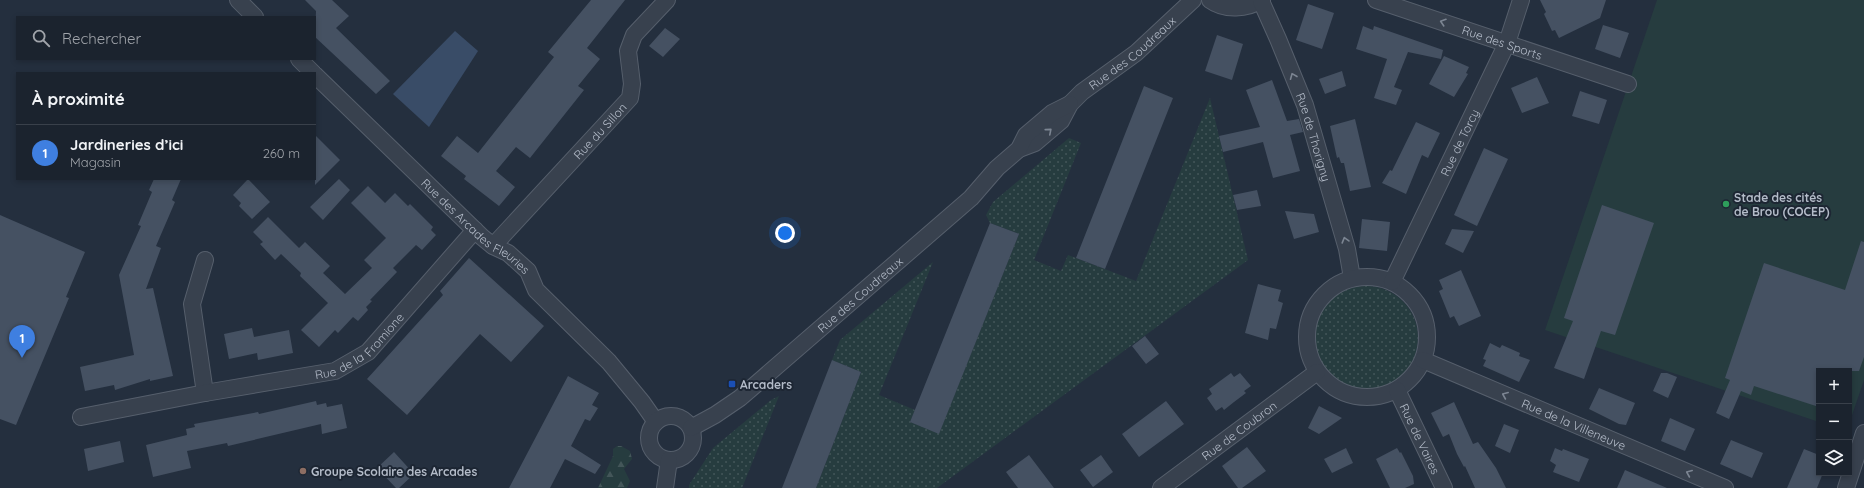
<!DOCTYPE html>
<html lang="fr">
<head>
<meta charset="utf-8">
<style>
  :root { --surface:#1b232e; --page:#282f3a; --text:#f1f3f6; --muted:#a0a4aa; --line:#39404a; --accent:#1a73e8 }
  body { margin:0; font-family:Quicksand,sans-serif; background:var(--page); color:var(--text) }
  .controls { position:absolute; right:12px; bottom:12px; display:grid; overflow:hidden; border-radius:0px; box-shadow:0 2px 6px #0003 }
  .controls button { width:36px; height:36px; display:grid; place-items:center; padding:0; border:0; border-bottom:1px solid var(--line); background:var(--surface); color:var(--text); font:20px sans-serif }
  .you { position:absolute; left:785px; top:233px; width:14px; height:14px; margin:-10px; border:3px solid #fff; border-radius:50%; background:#1a73e8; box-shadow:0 0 0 6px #1a73e833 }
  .badge { display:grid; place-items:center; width:26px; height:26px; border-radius:50%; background:var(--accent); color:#fff; font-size:13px; font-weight:700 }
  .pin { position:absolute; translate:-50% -33px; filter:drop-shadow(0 1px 2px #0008) }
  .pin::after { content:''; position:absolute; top:21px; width:14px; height:12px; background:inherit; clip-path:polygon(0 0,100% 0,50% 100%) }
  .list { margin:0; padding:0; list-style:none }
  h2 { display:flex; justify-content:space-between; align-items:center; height:52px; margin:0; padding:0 16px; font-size:17px }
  h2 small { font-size:13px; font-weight:400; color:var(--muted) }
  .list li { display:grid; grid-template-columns:26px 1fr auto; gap:12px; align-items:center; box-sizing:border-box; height:56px; padding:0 16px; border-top:1px solid var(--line) }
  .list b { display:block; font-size:15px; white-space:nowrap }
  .list p { margin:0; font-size:13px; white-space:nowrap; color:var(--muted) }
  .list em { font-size:13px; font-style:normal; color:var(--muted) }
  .icon { flex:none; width:22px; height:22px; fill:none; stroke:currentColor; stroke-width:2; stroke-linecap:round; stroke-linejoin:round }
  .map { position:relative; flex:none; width:1864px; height:488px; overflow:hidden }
  .search { position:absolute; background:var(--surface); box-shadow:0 2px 6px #0003; left:16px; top:16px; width:300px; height:44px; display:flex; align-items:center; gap:10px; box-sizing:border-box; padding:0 14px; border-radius:0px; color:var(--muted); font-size:15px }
  .panel { position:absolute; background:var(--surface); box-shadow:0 2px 6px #0003; left:16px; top:72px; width:300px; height:108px; border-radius:0px }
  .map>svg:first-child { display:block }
  .grass { fill:url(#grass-dots) }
  .forest { fill:url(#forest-firs) }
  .garden { fill:#263c3f }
  .water { fill:#394c67 }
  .building { fill:#455162 }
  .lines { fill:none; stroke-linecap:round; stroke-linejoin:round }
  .street-casing { stroke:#565f6c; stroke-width:18 }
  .street { stroke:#38414e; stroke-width:16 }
  .oneway { stroke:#7c8592 }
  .leisure-dot { fill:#2e9e5b; stroke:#1d2633; stroke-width:1.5 }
  .transit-dot { fill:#1a4fb4; stroke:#1d2633; stroke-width:1.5 }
  .education-dot { fill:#8d6e63; stroke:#1d2633; stroke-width:1.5 }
  .labels { text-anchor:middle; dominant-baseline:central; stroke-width:4; stroke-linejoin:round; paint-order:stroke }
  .street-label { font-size:12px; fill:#b4bcc9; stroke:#1d2633 }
  .poi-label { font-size:12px; font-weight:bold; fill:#b4bcc9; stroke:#1d2633; text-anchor:start }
</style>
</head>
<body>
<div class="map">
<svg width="1864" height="488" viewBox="0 0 1864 488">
  <defs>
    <pattern id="grass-dots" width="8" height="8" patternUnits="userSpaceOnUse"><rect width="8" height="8" fill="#263c3f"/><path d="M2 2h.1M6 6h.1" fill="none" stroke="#435659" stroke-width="1.8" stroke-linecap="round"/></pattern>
    <pattern id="forest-firs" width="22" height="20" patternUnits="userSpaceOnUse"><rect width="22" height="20" fill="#263c3f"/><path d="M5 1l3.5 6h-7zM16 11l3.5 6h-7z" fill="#435659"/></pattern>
  </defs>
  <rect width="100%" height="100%" fill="#242f3e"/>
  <!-- grass -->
  <path class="grass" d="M 1210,98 L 1248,260 L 937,488 L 816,488 L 861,372 L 832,360 L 840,340 L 933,262 L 879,395 L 915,410 L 910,422 L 939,433 L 1019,234 L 990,223 L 986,215 L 993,202 L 1069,138 L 1081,143 L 1034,260 L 1061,271 L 1068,255 L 1136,281 Z
    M1314 338a52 52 0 1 1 104 0a52 52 0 1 1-104 0Z
    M 779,396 L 742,488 L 689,488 L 689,485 L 713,448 L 771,400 Z"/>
  <!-- forest -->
  <path class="forest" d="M 617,446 L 621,446 L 630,451 L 632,459 L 624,469 L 630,481 L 627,488 L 598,488 L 613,456 L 613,449 Z"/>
  <!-- garden -->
  <path class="garden" d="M 1657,0 L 1864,0 L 1864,380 L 1849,424 L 1849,371 L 1819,371 L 1819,422 L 1545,330 Z"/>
  <!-- water -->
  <path class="water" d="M 455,31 L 478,51 L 429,127 L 393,94 Z"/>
  <!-- building -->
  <path class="building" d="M 305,0 L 332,0 L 349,16 L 336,28 L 390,81 L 376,94 L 315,37 L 316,11 Z
    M 591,0 L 625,0 L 587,48 L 600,59 L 578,86 L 584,90 L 530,158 L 516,147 L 496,171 L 515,187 L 499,206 L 464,179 L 466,176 L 441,156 L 457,136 L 478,153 L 554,57 L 548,52 Z
    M 1540,0 L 1606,0 L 1600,18 L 1559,38 L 1555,30 L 1552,31 L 1544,14 L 1546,12 Z
    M 1308,4 L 1334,13 L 1322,49 L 1296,40 Z
    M 1603,25 L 1629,33 L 1620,58 L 1595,49 Z
    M 1363,26 L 1373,30 L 1374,26 L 1443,50 L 1441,59 L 1408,52 L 1394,87 L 1402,90 L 1396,105 L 1374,98 L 1387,59 L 1356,49 Z
    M 665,28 L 680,39 L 663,57 L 649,46 Z
    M 1217,35 L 1243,44 L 1232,80 L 1205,71 Z
    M 1444,56 L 1469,67 L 1466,73 L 1468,74 L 1454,97 L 1429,84 Z
    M 1342,71 L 1346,86 L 1325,94 L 1319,79 Z
    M 1537,77 L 1549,103 L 1522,113 L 1511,88 Z
    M 1272,80 L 1287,121 L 1299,119 L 1303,132 L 1290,135 L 1300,171 L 1273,178 L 1263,142 L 1223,152 L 1219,136 L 1260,127 L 1246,90 Z
    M 1144,86 L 1173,98 L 1105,269 L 1076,258 Z
    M 1580,91 L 1607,100 L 1599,124 L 1572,116 Z
    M 1355,119 L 1371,187 L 1350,191 L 1344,163 L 1341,163 L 1339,157 L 1337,158 L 1330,126 Z
    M 1416,122 L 1440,133 L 1428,158 L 1422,155 L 1406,194 L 1382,183 L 1390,170 L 1392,171 Z
    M 315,135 L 340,160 L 315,185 Z
    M 1484,148 L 1508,159 L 1477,226 L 1454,215 Z
    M 154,179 L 181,179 L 172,200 L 175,202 L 156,246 L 161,248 L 146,289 L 153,288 L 173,376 L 150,381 L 150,379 L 115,390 L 114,385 L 85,391 L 80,367 L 134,355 L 119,275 L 141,226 L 138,225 L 152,192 L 149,190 Z
    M 248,179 L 270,202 L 252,219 L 239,206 L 241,203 L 233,195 Z
    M 339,179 L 350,190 L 323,220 L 310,207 Z
    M 368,186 L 385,203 L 395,193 L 408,206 L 410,204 L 433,227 L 431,230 L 436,235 L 422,250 L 416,245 L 393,268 L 397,272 L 370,300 L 372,301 L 366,307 L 368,310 L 358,321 L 353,317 L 338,333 L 335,330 L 319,347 L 301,330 L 328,303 L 300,276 L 301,273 L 281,254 L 275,260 L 260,244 L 263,242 L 253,232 L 268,217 L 299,248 L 305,242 L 330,266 L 323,273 L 345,294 L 372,268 L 364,260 L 386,238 L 351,203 Z
    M 1257,190 L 1261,206 L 1237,210 L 1233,195 Z
    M 1602,205 L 1654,223 L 1615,335 L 1601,331 L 1584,379 L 1554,368 L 1573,321 L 1564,318 Z
    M 1285,211 L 1314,214 L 1319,232 L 1294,239 Z
    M 0,215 L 85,252 L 66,297 L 69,298 L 16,425 L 0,419 Z
    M 1362,219 L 1390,222 L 1387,251 L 1359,248 Z
    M 990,223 L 1019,234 L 939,434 L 910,422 Z
    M 1452,229 L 1474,231 L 1463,253 L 1445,244 Z
    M 1861,241 L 1864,242 L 1864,357 L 1859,371 L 1819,371 L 1819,407 L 1754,386 L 1751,395 L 1741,391 L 1729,419 L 1716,413 L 1730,380 L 1725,378 L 1764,263 L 1845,290 Z
    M 469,258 L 544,326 L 511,362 L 480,334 L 407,415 L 367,379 L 443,295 L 440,291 Z
    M 1461,270 L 1481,316 L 1459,326 L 1454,316 L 1450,318 L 1439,291 L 1443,289 L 1439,280 Z
    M 1258,284 L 1281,290 L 1278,301 L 1283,303 L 1276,329 L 1270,328 L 1268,340 L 1245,333 Z
    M 252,328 L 254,337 L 289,330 L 293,353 L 258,360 L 257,353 L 229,359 L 224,334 Z
    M 1145,336 L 1159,354 L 1146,364 L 1132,346 Z
    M 1490,343 L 1500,348 L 1502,345 L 1520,353 L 1519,356 L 1530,360 L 1519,382 L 1483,366 L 1486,360 L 1483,359 Z
    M 832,360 L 861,372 L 816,488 L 782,488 Z
    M 1231,373 L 1234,377 L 1240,373 L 1251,386 L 1244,391 L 1246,393 L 1234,402 L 1224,410 L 1222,407 L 1216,411 L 1207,398 L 1212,394 L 1209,389 Z
    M 1661,373 L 1667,373 L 1677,377 L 1668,398 L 1653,391 Z
    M 568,376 L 599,393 L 592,405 L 598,408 L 590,421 L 585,419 L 571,446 L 601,465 L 595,474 L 565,459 L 550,488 L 509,488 Z
    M 1599,388 L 1635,403 L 1626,425 L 1619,424 L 1589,409 Z
    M 316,401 L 317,405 L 326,403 L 327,407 L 342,404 L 347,428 L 322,434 L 321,424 L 228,446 L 227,443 L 187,451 L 191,468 L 153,477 L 146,445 L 187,435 L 186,429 L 195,427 L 194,424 L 258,412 L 259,414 Z
    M 1166,401 L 1184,424 L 1139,457 L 1122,434 Z
    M 1454,402 L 1473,444 L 1478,442 L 1496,468 L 1506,488 L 1475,488 L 1465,466 L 1464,467 L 1457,454 L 1449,434 L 1443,437 L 1431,413 Z
    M 1319,406 L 1342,418 L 1319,434 L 1308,428 Z
    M 1670,418 L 1695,429 L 1685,451 L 1661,441 Z
    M 1504,424 L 1519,430 L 1510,453 L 1495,446 Z
    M 1731,440 L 1763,453 L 1752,478 L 1720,464 Z
    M 120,441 L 124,462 L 88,471 L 84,449 Z
    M 1247,447 L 1266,471 L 1242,488 L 1238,488 L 1222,466 Z
    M 1346,448 L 1353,463 L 1332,473 L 1324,459 Z
    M 1397,448 L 1400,453 L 1401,452 L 1413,476 L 1414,484 L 1405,488 L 1390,488 L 1376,459 Z
    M 1555,448 L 1562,451 L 1563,449 L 1589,459 L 1579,482 L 1553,472 L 1556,465 L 1550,461 Z
    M 1804,449 L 1819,455 L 1819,473 L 1823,473 L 1817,488 L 1787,488 Z
    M 394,452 L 414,474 L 399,488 L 396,488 L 377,468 Z
    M 1029,455 L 1054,488 L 1018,488 L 1006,472 Z
    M 1101,455 L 1113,472 L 1093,487 L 1080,470 Z
    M 1625,470 L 1667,488 L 1617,488 Z"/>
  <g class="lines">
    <!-- street casing -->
    <g class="street-casing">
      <g id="street">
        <path d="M 238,0 L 255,17"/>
        <path d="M 1210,0 C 1225,11 1247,9 1262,0"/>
        <path id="s1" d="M 1376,0 L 1628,84"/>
        <path id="s2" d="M 1261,1 L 1278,39 L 1305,105 L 1347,249 L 1352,278"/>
        <path d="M 299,59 L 313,73"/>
        <path id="s3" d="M 315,75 L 482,237 L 493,246 L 508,253 L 528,271 L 536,290 L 609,362 L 642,402 L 656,422"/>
        <path id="s4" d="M 1019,149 L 1035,143 L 1061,121 L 1070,104 L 1082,92 L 1136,53 L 1193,0"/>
        <path id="s5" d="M 493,246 L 630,98 L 632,84 L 628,51 L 634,35 L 667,0"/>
        <path d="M 205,260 L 192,304 L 205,393"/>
        <circle cx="1367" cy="337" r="60"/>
        <path id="s6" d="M 1392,282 L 1507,43 L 1521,0"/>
        <path id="s7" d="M 1423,360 L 1725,488"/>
        <path id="s8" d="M 1397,390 L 1444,488"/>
        <circle cx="671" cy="438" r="22"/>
        <path id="s9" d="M 81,417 L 205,393 L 335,371 L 368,352 L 475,230"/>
        <path id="s10" d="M 691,428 L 715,415 L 740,398 L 971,198 L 997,168 L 1019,149 L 1026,135 L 1052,113 L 1070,104"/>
        <path d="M 665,488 L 669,460"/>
        <path id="s11" d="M 1161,488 L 1317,372"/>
        <path d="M 1846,488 L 1864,433"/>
      </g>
    </g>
    <!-- street -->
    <use href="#street" class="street"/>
  </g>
  <!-- one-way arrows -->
  <defs><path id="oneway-chevron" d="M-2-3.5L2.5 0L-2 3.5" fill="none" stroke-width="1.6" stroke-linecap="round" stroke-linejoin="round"/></defs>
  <g class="oneway">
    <use href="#oneway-chevron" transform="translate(1443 22) rotate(-162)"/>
    <use href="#oneway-chevron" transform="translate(1293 76) rotate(-112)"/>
    <use href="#oneway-chevron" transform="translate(1049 131) rotate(-41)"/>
    <use href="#oneway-chevron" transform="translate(1345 240) rotate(-106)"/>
    <use href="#oneway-chevron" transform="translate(1505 395) rotate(-157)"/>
    <use href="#oneway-chevron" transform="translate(1689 473) rotate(-157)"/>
  </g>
  <!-- markers -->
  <circle class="leisure-dot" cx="1726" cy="204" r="4"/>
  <rect class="transit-dot" x="728" y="380" width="8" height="8" rx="2"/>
  <circle class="education-dot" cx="303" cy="471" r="4"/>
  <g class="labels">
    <!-- street labels -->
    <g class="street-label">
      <text stroke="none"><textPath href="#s1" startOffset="133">Rue des Sports</textPath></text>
      <text stroke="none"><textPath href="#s4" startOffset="151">Rue des Coudreaux</textPath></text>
      <text stroke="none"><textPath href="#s5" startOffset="157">Rue du Sillon</textPath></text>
      <text stroke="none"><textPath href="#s2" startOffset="146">Rue de Thorigny</textPath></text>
      <text stroke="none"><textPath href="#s6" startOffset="155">Rue de Torcy</textPath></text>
      <text stroke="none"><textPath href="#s3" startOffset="221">Rue des Arcades Fleuries</textPath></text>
      <text stroke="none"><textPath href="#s10" startOffset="216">Rue des Coudreaux</textPath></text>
      <text stroke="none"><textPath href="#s9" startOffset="292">Rue de la Fromione</textPath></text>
      <text stroke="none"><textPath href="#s7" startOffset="164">Rue de la Villeneuve</textPath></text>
      <text stroke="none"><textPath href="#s11" startOffset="97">Rue de Coubron</textPath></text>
      <text stroke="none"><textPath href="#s8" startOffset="54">Rue de Vaires</textPath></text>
    </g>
    <!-- poi labels -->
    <g class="poi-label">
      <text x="1734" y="197">Stade des cités<tspan x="1734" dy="14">de Brou (COCEP)</tspan></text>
      <text x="740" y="384">Arcaders</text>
      <text x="311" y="471">Groupe Scolaire des Arcades</text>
    </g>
  </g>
</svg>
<div class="controls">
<button>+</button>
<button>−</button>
<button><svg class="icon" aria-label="layers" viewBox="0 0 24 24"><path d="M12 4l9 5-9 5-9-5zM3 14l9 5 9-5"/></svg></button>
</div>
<div class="you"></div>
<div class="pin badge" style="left:22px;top:358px;background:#3f7fe0">1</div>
<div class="search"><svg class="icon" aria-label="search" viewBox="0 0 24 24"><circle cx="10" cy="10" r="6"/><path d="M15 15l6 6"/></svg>Rechercher</div>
<section class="panel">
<h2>À proximité<small></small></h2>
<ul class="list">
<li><span class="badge" style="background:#3f7fe0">1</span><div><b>Jardineries d’ici</b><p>Magasin</p></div><em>260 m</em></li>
</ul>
</section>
</div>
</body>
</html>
